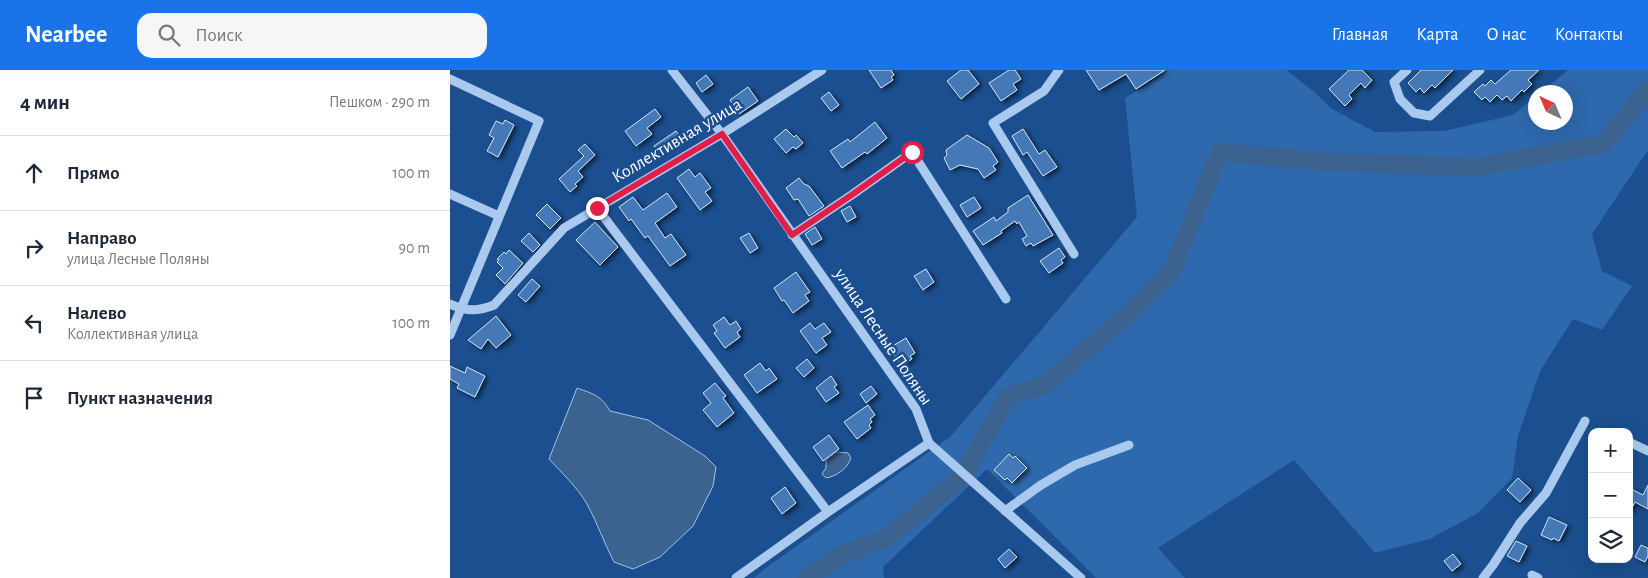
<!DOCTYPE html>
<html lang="ru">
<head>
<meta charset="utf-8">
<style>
  :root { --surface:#fff; --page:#f6f6f7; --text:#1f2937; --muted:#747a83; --line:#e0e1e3; --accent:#1a73e8 }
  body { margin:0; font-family:"Alegreya Sans",sans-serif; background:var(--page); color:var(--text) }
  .controls { position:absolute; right:15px; bottom:15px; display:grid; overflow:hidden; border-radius:10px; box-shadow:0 5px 20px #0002 }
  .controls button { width:45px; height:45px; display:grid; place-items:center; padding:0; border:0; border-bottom:1px solid var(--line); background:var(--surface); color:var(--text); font:25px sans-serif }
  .compass { position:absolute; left:1078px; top:15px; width:45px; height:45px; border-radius:50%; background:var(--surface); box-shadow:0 5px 20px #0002; rotate:316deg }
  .stop { position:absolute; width:15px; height:15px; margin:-11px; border:4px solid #e11d48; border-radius:50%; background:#fff }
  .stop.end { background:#e11d48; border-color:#fff; box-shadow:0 1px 5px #0008 }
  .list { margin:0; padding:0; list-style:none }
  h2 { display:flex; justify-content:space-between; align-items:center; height:65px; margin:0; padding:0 20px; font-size:21px }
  h2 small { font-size:16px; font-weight:400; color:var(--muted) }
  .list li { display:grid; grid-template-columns:32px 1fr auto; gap:15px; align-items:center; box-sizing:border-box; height:75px; padding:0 20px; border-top:1px solid var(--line) }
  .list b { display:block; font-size:19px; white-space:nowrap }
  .list p { margin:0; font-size:16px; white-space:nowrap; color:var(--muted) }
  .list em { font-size:16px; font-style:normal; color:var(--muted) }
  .icon { flex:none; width:28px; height:28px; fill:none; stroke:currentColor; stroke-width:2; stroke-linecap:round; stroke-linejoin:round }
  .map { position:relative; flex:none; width:1198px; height:508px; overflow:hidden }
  header { display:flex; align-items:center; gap:30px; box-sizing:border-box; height:70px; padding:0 25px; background:var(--accent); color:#fff }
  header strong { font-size:24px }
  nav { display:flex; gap:28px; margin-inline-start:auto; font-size:18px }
  .search { width:350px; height:45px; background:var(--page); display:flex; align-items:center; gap:12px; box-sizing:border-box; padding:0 18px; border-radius:15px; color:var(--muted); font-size:19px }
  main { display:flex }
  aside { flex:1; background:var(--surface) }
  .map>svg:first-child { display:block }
  .green { fill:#2e69ad }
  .water { fill:#3c6290; stroke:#9cc4f0 }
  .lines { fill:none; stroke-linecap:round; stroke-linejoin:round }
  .river { stroke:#3c6290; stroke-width:18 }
  .building { fill:#4478b7; stroke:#cfe3fa; filter:url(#shadow) }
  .minor { stroke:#a9c9ee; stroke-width:9 }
  .route { stroke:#e11d48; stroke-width:6 }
  .labels { text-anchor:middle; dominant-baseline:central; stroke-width:5; stroke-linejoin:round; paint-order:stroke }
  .street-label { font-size:18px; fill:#fff; stroke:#1b4f8f }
</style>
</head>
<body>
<header>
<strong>Nearbee</strong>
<div class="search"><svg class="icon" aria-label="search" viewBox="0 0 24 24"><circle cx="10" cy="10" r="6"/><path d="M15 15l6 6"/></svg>Поиск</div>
<nav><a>Главная</a><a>Карта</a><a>О нас</a><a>Контакты</a></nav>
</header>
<main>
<aside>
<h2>4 мин<small>Пешком · 290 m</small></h2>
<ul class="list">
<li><svg class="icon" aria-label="ahead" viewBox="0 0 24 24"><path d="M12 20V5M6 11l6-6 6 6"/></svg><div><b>Прямо</b></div><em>100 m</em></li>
<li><svg class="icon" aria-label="right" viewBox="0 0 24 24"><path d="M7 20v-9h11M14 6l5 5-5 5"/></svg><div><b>Направо</b><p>улица Лесные Поляны</p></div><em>90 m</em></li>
<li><svg class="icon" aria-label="left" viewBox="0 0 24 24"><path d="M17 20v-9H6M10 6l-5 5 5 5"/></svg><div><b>Налево</b><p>Коллективная улица</p></div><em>100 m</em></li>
<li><svg class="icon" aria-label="arrive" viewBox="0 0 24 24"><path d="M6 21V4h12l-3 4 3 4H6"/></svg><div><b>Пункт назначения</b></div></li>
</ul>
</aside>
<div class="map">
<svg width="1198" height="508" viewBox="0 0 1198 508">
  <defs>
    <filter id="shadow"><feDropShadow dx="3" dy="2" stdDeviation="2.5" flood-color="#0009"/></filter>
  </defs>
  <rect width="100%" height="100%" fill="#1b4f8f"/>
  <!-- green -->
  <path class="green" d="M 716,0 L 836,0 L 863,21 L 882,39 L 925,62 L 994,61 L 1063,45 L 1085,27 L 1086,52 L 1116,52 L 1116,22 L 1091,22 L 1118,0 L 1198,0 L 1198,80 L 1142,164 L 1152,201 L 1182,216 L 1152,260 L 1123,249 L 1090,301 L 1068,366 L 1062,408 L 1028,443 L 980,469 L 925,483 L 844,390 L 708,478 L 735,508 L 646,508 L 537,399 L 433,497 L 434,508 L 304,508 L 313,500 L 501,366 L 687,147 L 675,28 L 717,2 Z"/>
  <!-- water -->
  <path class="water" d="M 127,318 C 143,324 151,325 160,341 L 198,350 L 255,386 L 266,397 L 263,416 L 243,456 L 210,487 L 183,499 L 164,492 C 154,473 147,452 137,434 C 127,417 112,403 99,389 Z
    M 387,382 L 398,383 L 401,388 C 397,399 387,406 376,408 L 372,404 L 376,398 L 376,390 Z"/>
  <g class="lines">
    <!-- river -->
    <path class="river" d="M 357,508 L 393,484 L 437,468 L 514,405 L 558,326 L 595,315 L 675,247 L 721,202 L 770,82 L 880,92 L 1026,97 L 1153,74 L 1198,20"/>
  </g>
  <!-- building -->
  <path class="building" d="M 419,0 L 441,0 L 444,5 L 441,7 L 443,10 L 431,18 Z
    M 511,0 L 518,0 L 529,14 L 511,29 L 497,11 Z
    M 559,0 L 565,0 L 571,9 L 563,14 L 567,20 L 551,31 L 539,13 Z
    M 636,0 L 715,0 L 686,19 L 676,4 L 649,20 Z
    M 899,0 L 912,0 L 922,10 L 915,18 L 911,13 L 899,25 L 902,29 L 895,36 L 879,19 Z
    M 971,0 L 1003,0 L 985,18 L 982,15 L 974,23 L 970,18 L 966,22 L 958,13 Z
    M 1061,0 L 1089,0 L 1078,10 L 1082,14 L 1074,22 L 1072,20 L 1061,31 L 1057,26 L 1052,30 L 1047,25 L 1040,32 L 1035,27 L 1032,30 L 1024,22 L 1033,14 L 1035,16 L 1041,10 L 1045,14 Z
    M 256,5 L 263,14 L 252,22 L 246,13 Z
    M 298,17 L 308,31 L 289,44 L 280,30 Z
    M 379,22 L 389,35 L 381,41 L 371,28 Z
    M 205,39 L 211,47 L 197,58 L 202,64 L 186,76 L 175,61 Z
    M 55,50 L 64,55 L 48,87 L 37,81 L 44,68 L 39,65 L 46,51 L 53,54 Z
    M 425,52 L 437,68 L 417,84 L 415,82 L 392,98 L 380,81 L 398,69 L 400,72 Z
    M 336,59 L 344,67 L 346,65 L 353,73 L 346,79 L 343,77 L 336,83 L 324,69 Z
    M 573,59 L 589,84 L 595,80 L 607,97 L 593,106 L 577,82 L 573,85 L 562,66 Z
    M 226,61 L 231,68 L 209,82 L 204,76 Z
    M 517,65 L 539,78 L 548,92 L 543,96 L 546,100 L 534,108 L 528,99 L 510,95 L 500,100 L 494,88 L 497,85 L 496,80 Z
    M 135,74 L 145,85 L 128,101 L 133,107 L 125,114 L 127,116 L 120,122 L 109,109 L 134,86 L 128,80 Z
    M 239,99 L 245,107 L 250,103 L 261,118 L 255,122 L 262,131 L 250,140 L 227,108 Z
    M 349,108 L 354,114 L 359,116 L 374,136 L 359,146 L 348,129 L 344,130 L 336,118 Z
    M 217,123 L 227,137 L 205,153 L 215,168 L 221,164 L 236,185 L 220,196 L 198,166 L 195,168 L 181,149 L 179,151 L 169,137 L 183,127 L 193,140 Z
    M 578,125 L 603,165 L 583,176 L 581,173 L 576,176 L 572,169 L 577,166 L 569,152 L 567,154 L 565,151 L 551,161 L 552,163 L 533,175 L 523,161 L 544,147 L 546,151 L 558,142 L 558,138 Z
    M 524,127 L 531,138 L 517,147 L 510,135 Z
    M 97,134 L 111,148 L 100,159 L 86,145 Z
    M 400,136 L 406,147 L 397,152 L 391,141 Z
    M 145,152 L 168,177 L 150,195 L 126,170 Z
    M 365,157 L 372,169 L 362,175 L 355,164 Z
    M 79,163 L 90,175 L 83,182 L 71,171 Z
    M 299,163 L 308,178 L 300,183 L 290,168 Z
    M 609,178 L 615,187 L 611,190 L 613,193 L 599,203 L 590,191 Z
    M 59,180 L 73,193 L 55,214 L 46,205 L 53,198 L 47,192 L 49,190 L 47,189 L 54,182 L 56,184 Z
    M 476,199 L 484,212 L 473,220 L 464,206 Z
    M 346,202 L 360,222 L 355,225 L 359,231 L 343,243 L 334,230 L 332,231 L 324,218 Z
    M 82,209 L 90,216 L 76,232 L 68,225 Z
    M 46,246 L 61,265 L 46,278 L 38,269 L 31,279 L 18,270 Z
    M 274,247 L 280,255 L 286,251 L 291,259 L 287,262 L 290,267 L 275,278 L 264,263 L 267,261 L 263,255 Z
    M 360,253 L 365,259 L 374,253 L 381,262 L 372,268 L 377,275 L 366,283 L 350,261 Z
    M 456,268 L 465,283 L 460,286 L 462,289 L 454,294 L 447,291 L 441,277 Z
    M 357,289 L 364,298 L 354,307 L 346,298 Z
    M 310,293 L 316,301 L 319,298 L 327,309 L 307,323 L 294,305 Z
    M 0,296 L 15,303 L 17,297 L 35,306 L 25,327 L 7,318 L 9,314 L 0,309 Z
    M 381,306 L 387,315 L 384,317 L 389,323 L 376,332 L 366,318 Z
    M 265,313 L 276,326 L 273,328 L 284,343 L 267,357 L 253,340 L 261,333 L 253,323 Z
    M 421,316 L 427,324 L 416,333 L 410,324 Z
    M 418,335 L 425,345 L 420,349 L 422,352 L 419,355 L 421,358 L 407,369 L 394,352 Z
    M 379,365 L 389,379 L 373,391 L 363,377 Z
    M 559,384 L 563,388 L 565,386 L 577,398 L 562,413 L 557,408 L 555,410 L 544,400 Z
    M 1068,408 L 1081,420 L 1070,432 L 1057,420 Z
    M 1198,415 L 1198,439 L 1185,432 L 1179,443 L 1179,418 L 1193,425 Z
    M 335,417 L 346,433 L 332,444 L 321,428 Z
    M 1099,447 L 1117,455 L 1109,471 L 1103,468 L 1102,470 L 1091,465 Z
    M 1066,471 L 1077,476 L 1069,492 L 1057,486 Z
    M 1191,475 L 1198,478 L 1198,486 L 1195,492 L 1185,487 Z
    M 559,479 L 567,487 L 555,498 L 548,489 Z
    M 1003,484 L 1011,494 L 1002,501 L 994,491 Z"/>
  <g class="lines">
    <!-- minor -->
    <path class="minor" d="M 222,0 L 272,64 L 466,339 L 479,373 L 631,508
      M 609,0 L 594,21 L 543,53 L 624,184
      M 957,0 L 944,12 L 950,29 L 964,43 L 980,46 L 1030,0
      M 0,9 L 89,51 L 0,265
      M 0,124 L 49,146
      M 147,138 L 378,442 L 286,508
      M 342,165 L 403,124 L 462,82 L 556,229
      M 0,234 C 16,241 27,242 44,235 L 114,158 L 272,64 L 372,0
      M 1179,372 L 1198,381
      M 555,441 L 591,415 L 625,395 L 679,375
      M 378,442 L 479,373
      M 1082,505 L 1088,508
      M 1033,508 L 1043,495 L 1070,453 L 1096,423 L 1135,351"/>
  </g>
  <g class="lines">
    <!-- route -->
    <path class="route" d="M 147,138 L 272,64 L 342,165 L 403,124 L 462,82"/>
  </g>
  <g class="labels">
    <!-- street labels -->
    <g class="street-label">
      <text transform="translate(227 71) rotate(-31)">Коллективная улица</text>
      <text transform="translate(433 267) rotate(56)">улица Лесные Поляны</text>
    </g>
  </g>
</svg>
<div class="controls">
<button>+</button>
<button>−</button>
<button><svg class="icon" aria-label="layers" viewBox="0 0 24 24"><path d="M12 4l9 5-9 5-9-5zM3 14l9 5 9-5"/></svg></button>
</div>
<svg class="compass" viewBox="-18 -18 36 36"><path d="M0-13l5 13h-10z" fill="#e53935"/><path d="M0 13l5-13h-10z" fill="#747a83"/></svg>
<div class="stop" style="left:462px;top:82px"></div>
<div class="stop end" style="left:147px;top:138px"></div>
</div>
</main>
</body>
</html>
